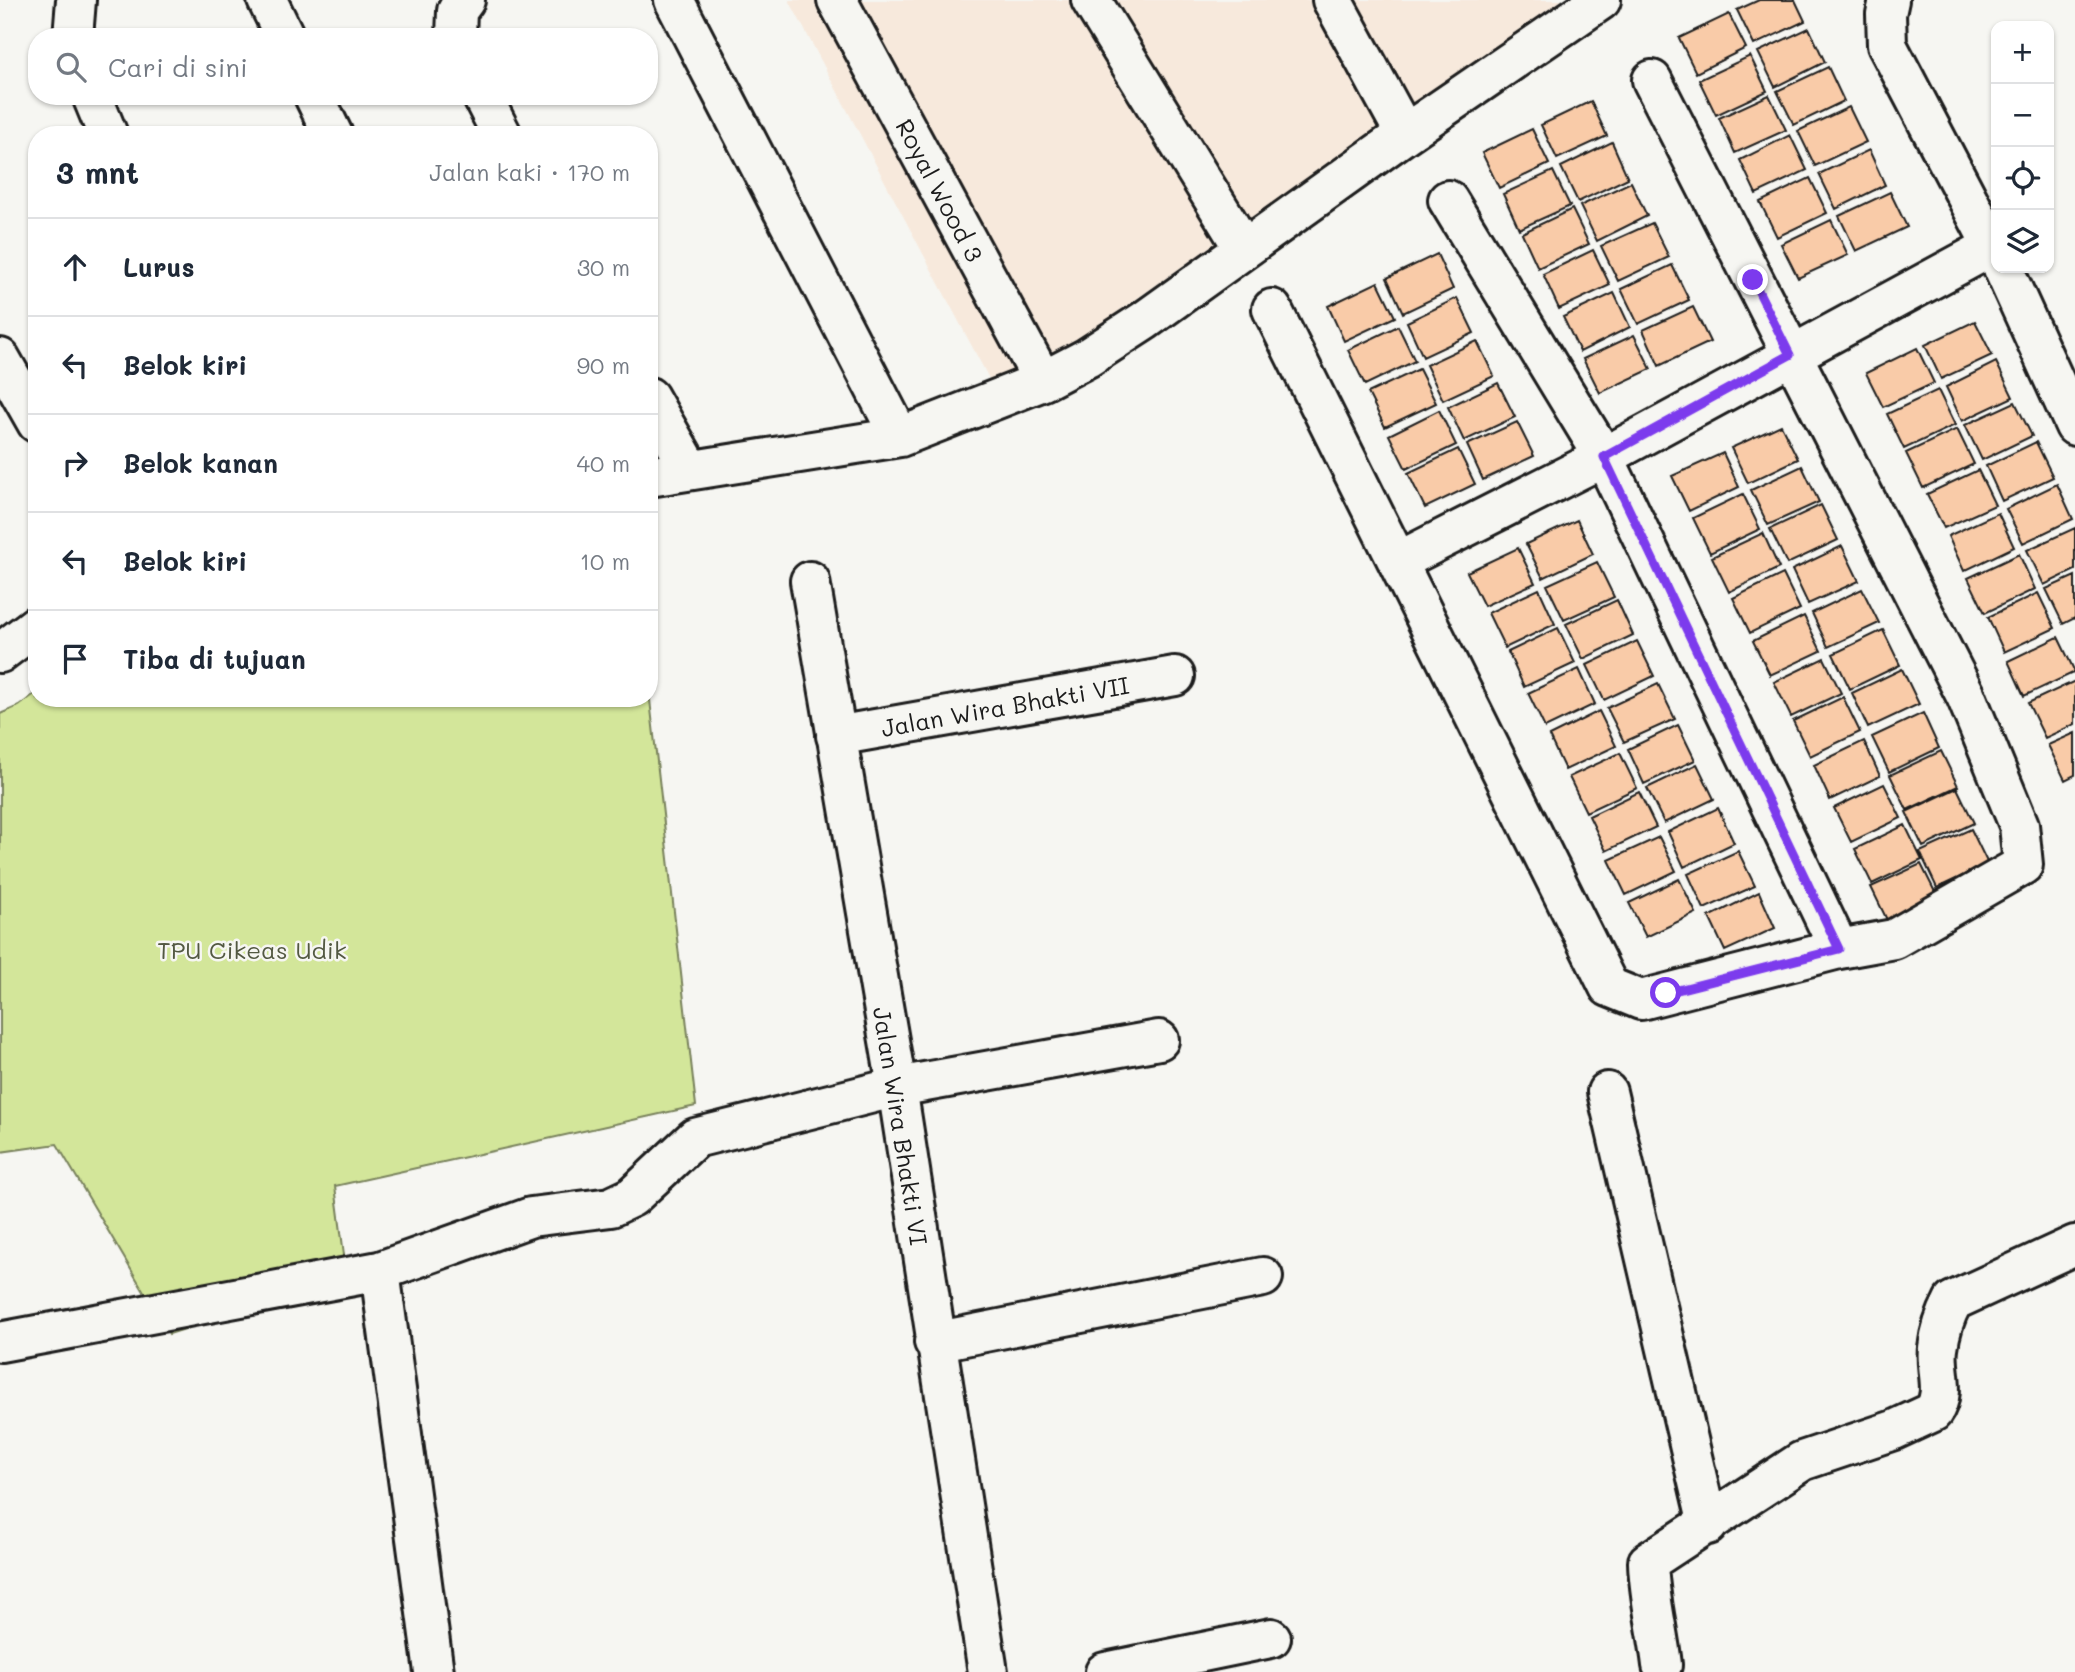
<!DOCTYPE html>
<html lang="id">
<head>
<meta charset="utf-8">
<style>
  :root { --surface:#fff; --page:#f6f6f7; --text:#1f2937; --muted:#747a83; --line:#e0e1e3 }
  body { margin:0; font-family:Mali,sans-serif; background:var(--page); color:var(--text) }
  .controls { position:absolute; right:21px; top:21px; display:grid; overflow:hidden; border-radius:14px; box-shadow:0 2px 5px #0004 }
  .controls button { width:63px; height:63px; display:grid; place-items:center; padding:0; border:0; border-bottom:2px solid var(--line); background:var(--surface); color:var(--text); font:35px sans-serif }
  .stop { position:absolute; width:21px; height:21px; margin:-16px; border:5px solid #7c3aed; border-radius:50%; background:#fff }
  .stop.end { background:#7c3aed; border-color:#fff; box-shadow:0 2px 7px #0008 }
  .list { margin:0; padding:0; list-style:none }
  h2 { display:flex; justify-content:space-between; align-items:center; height:91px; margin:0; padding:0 28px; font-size:30px }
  h2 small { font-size:23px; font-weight:400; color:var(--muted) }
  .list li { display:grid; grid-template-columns:46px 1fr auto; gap:21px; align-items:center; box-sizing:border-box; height:98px; padding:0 28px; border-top:2px solid var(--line) }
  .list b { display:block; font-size:26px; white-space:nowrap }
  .list em { font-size:23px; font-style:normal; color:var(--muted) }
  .icon { flex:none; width:38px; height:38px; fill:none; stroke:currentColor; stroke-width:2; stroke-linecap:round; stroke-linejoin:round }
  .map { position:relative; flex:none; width:2075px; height:1672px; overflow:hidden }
  .search { position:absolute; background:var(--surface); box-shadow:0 2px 5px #0004; left:28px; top:28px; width:630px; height:77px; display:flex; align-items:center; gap:18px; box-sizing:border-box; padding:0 24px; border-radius:28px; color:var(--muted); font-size:26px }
  .panel { position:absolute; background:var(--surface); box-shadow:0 2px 5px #0004; left:28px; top:126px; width:630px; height:581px; border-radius:28px }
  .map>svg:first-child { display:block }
  .built { fill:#f7e9dc }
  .green { fill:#d3e69a; stroke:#78815b; stroke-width:2 }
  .building { fill:#f9cba8; stroke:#1c1c1c; stroke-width:2 }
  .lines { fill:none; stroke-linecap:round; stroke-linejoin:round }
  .street-casing { stroke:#1c1c1c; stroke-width:44 }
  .street { stroke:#f6f6f2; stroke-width:38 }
  .route { stroke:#7c3aed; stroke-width:9 }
  .labels { text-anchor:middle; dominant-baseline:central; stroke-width:5; stroke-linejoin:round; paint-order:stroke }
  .street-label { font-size:24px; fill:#1c1c1c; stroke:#f6f6f2 }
  .park-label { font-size:24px; fill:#535942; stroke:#f6f6f2 }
</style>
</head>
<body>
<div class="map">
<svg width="2075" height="1672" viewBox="0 0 2075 1672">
  <rect width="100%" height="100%" fill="#f6f6f2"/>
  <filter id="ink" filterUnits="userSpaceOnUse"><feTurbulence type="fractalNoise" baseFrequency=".0143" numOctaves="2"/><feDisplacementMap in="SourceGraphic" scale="14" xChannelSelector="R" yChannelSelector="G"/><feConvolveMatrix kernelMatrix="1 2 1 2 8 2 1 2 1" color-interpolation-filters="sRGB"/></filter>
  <g filter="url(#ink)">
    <!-- built -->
    <path class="built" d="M 789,0 L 1562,0 L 1038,368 L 994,388 Z"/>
    <!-- green -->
    <path class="green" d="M 649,691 L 696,1106 L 335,1186 L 347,1278 L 169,1334 L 57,1144 L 0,1152 L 0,714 L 19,706 L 37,692 L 37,698 L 649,698 Z"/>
    <!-- building -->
    <path class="building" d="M 1759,0 L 1795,0 L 1805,21 L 1754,45 L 1737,10 Z
      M 1729,14 L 1746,48 L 1696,73 L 1679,38 Z
      M 1809,28 L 1825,62 L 1775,87 L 1758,52 Z
      M 1750,56 L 1767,91 L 1716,115 L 1699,80 Z
      M 1828,67 L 1844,101 L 1794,125 L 1777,91 Z
      M 1769,95 L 1786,130 L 1735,153 L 1719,118 Z
      M 1591,101 L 1607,136 L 1557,159 L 1541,125 Z
      M 1849,107 L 1866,142 L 1815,166 L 1798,131 Z
      M 1532,129 L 1549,164 L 1499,188 L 1482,153 Z
      M 1790,135 L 1807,170 L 1756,194 L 1740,160 Z
      M 1612,142 L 1628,178 L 1578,202 L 1561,167 Z
      M 1869,150 L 1885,185 L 1836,209 L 1819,174 Z
      M 1553,171 L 1570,206 L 1519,229 L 1503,194 Z
      M 1810,178 L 1827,213 L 1777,237 L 1760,202 Z
      M 1631,182 L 1647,216 L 1597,241 L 1580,206 Z
      M 1890,192 L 1907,227 L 1856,251 L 1839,216 Z
      M 1572,209 L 1589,244 L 1538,268 L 1522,233 Z
      M 1831,220 L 1848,255 L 1798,278 L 1781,244 Z
      M 1652,223 L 1669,257 L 1618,281 L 1601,246 Z
      M 1593,250 L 1610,285 L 1559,309 L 1543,274 Z
      M 1437,254 L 1453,289 L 1403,313 L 1387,278 Z
      M 1672,265 L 1689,300 L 1638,324 L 1621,289 Z
      M 1378,282 L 1395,317 L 1344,341 L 1328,306 Z
      M 1614,293 L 1630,327 L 1580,352 L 1563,317 Z
      M 1457,298 L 1474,333 L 1423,357 L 1407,322 Z
      M 1693,307 L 1710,342 L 1659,366 L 1643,330 Z
      M 1975,321 L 1992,355 L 1941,379 L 1925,345 Z
      M 1398,326 L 1415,361 L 1365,385 L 1348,350 Z
      M 1634,335 L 1651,369 L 1600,393 L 1583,359 Z
      M 1477,341 L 1494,376 L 1443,400 L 1426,365 Z
      M 1917,348 L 1934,383 L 1883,407 L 1866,373 Z
      M 1996,362 L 2013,397 L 1962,421 L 1946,387 Z
      M 1419,369 L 1436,403 L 1385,427 L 1368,393 Z
      M 1498,383 L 1515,417 L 1464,441 L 1448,407 Z
      M 1938,390 L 1955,425 L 1904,449 L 1887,414 Z
      M 2015,402 L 2032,436 L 1982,460 L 1965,425 Z
      M 1439,410 L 1456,445 L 1406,469 L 1389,435 Z
      M 1517,422 L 1534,456 L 1483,480 L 1467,445 Z
      M 1781,425 L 1798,459 L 1748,483 L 1731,448 Z
      M 1957,429 L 1974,464 L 1923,488 L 1906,453 Z
      M 2036,442 L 2053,477 L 2002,501 L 1986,466 Z
      M 1458,449 L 1475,484 L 1425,508 L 1408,473 Z
      M 1723,453 L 1739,487 L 1689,511 L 1672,476 Z
      M 1802,466 L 1819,502 L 1768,525 L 1751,490 Z
      M 1978,470 L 1995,505 L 1944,528 L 1927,494 Z
      M 2057,484 L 2073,519 L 2023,543 L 2006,509 Z
      M 1743,494 L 1760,529 L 1710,553 L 1693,518 Z
      M 1821,505 L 1838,540 L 1787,564 L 1770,529 Z
      M 1998,513 L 2014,547 L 1964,571 L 1948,536 Z
      M 1577,520 L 1593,554 L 1543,578 L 1526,544 Z
      M 2075,528 L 2075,570 L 2044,585 L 2027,550 Z
      M 1763,533 L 1779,568 L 1729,592 L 1712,557 Z
      M 1842,546 L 1859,581 L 1808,604 L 1792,570 Z
      M 1518,548 L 1535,583 L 1484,606 L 1467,572 Z
      M 2019,554 L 2035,589 L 1985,613 L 1968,578 Z
      M 1597,562 L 1614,597 L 1564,620 L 1547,585 Z
      M 1783,574 L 1800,609 L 1750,633 L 1733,598 Z
      M 2075,576 L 2075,618 L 2063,624 L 2046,589 Z
      M 1539,589 L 1555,624 L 1505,648 L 1488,613 Z
      M 1862,589 L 1879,623 L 1828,647 L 1812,613 Z
      M 2038,593 L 2055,628 L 2004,652 L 1988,617 Z
      M 1617,600 L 1633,635 L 1583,659 L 1566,624 Z
      M 1804,616 L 1821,651 L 1770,675 L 1753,641 Z
      M 1558,628 L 1575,663 L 1524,687 L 1508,652 Z
      M 1883,630 L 1900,665 L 1850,689 L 1833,654 Z
      M 2058,637 L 2075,672 L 2024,696 L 2008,661 Z
      M 1637,641 L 1654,676 L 1604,700 L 1587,665 Z
      M 1824,658 L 1841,693 L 1791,717 L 1774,682 Z
      M 1579,669 L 1595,704 L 1545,728 L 1528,693 Z
      M 1902,669 L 1919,704 L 1868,728 L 1852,693 Z
      M 2075,681 L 2075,724 L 2045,738 L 2028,703 Z
      M 1658,684 L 1675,719 L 1624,742 L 1607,708 Z
      M 1843,697 L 1860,732 L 1810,756 L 1793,721 Z
      M 1599,711 L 1616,746 L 1565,770 L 1549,736 Z
      M 1923,713 L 1939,748 L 1889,772 L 1872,737 Z
      M 1678,725 L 1695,760 L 1644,784 L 1628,749 Z
      M 2075,733 L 2075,775 L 2065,780 L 2048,745 Z
      M 1864,741 L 1880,776 L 1830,800 L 1814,765 Z
      M 1941,751 L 1958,786 L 1907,810 L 1890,775 Z
      M 1620,753 L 1637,788 L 1586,812 L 1569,777 Z
      M 1697,764 L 1714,799 L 1664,823 L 1647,788 Z
      M 1884,784 L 1901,818 L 1851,842 L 1834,808 Z
      M 1957,788 L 1974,823 L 1923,847 L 1906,812 Z
      M 1639,792 L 1656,827 L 1606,851 L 1589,816 Z
      M 1718,808 L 1734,843 L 1684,867 L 1668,832 Z
      M 1905,825 L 1922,860 L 1872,884 L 1855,849 Z
      M 1971,829 L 1988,864 L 1937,888 L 1920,852 Z
      M 1659,837 L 1676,871 L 1626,895 L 1609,860 Z
      M 1738,851 L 1755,886 L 1704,909 L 1688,874 Z
      M 1921,864 L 1938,898 L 1888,922 L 1871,887 Z
      M 1679,879 L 1696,913 L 1646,937 L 1629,903 Z
      M 1759,892 L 1775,928 L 1725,951 L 1709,917 Z"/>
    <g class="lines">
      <!-- street casing -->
      <g class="street-casing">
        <path id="street" d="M 267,0 L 285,37
          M 674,0 L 900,437
          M 837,0 L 1043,381
          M 1091,0 L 1244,249
          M 1332,0 L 1405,134
          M 1889,0 L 1886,14 L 1887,45 L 1996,253
          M 73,37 L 76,0
          M 456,37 L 457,11 L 465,0
          M 92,96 L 108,135
          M 314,96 L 333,135
          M 482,96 L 502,135
          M 1448,200 L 1604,457 L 1839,949
          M 2003,268 L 2075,426
          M 1272,309 L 1609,987 L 1641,1000 L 1839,949 L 1894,939 L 2023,865 L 2019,825 L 1966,696 L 1652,80
          M 0,358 L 37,423
          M 649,397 L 690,469
          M 649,477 L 900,437 L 1043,381 L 1087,358 L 1144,321 L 1405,134 L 1601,0
          M 1399,561 L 1604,457 L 1993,246
          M 810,581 L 897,1087 L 988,1672
          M 0,653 L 37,625
          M 836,736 L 1175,676
          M 1607,1092 L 1708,1525
          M 380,1271 L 434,1672
          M 0,1342 L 380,1271 L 531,1217 L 611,1207 L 632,1197 L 695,1138 L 897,1087 L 1159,1040
          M 934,1342 L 1263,1277
          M 1662,1665 C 1658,1630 1649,1598 1648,1562 L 1802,1461 L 1894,1430 L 1933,1412 C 1947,1392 1935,1370 1938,1348 C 1940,1331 1945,1316 1953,1301 L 2075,1245
          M 1105,1672 L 1271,1638"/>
      </g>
      <!-- street -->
      <use href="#street" class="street"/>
    </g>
  </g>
  <g class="lines" filter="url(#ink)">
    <!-- route -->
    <path class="route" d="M 1666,993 L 1839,949 L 1604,457 L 1790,355 L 1753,280"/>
  </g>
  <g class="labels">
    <!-- street labels -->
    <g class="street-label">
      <text transform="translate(940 190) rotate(62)">Royal Wood 3</text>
      <text transform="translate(1005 706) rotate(-10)">Jalan Wira Bhakti VII</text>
      <text transform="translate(901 1126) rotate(81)">Jalan Wira Bhakti VI</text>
    </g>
    <!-- park labels -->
    <g class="park-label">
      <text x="252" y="949">TPU Cikeas Udik</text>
    </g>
  </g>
</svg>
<div class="controls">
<button>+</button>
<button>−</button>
<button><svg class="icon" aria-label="locate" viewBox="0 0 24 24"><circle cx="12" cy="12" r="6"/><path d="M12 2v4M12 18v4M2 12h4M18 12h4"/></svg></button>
<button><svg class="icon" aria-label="layers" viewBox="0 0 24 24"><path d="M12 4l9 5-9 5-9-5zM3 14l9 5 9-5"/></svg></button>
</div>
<div class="stop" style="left:1666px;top:993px"></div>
<div class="stop end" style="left:1753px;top:280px"></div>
<div class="search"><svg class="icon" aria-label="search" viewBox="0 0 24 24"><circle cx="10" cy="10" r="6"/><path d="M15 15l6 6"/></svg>Cari di sini</div>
<section class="panel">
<h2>3 mnt<small>Jalan kaki · 170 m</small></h2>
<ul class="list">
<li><svg class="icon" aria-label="ahead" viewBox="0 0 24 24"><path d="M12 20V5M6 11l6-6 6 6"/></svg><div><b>Lurus</b></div><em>30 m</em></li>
<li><svg class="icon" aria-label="left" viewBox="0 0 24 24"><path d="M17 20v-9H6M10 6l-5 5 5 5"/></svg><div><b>Belok kiri</b></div><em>90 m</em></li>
<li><svg class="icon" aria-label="right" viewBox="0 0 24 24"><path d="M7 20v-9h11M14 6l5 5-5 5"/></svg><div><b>Belok kanan</b></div><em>40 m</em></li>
<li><svg class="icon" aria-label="left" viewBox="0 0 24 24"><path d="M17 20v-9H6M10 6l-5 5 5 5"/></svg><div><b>Belok kiri</b></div><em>10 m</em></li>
<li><svg class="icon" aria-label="arrive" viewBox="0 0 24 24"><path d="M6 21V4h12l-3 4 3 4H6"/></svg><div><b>Tiba di tujuan</b></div></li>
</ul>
</section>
</div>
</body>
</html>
